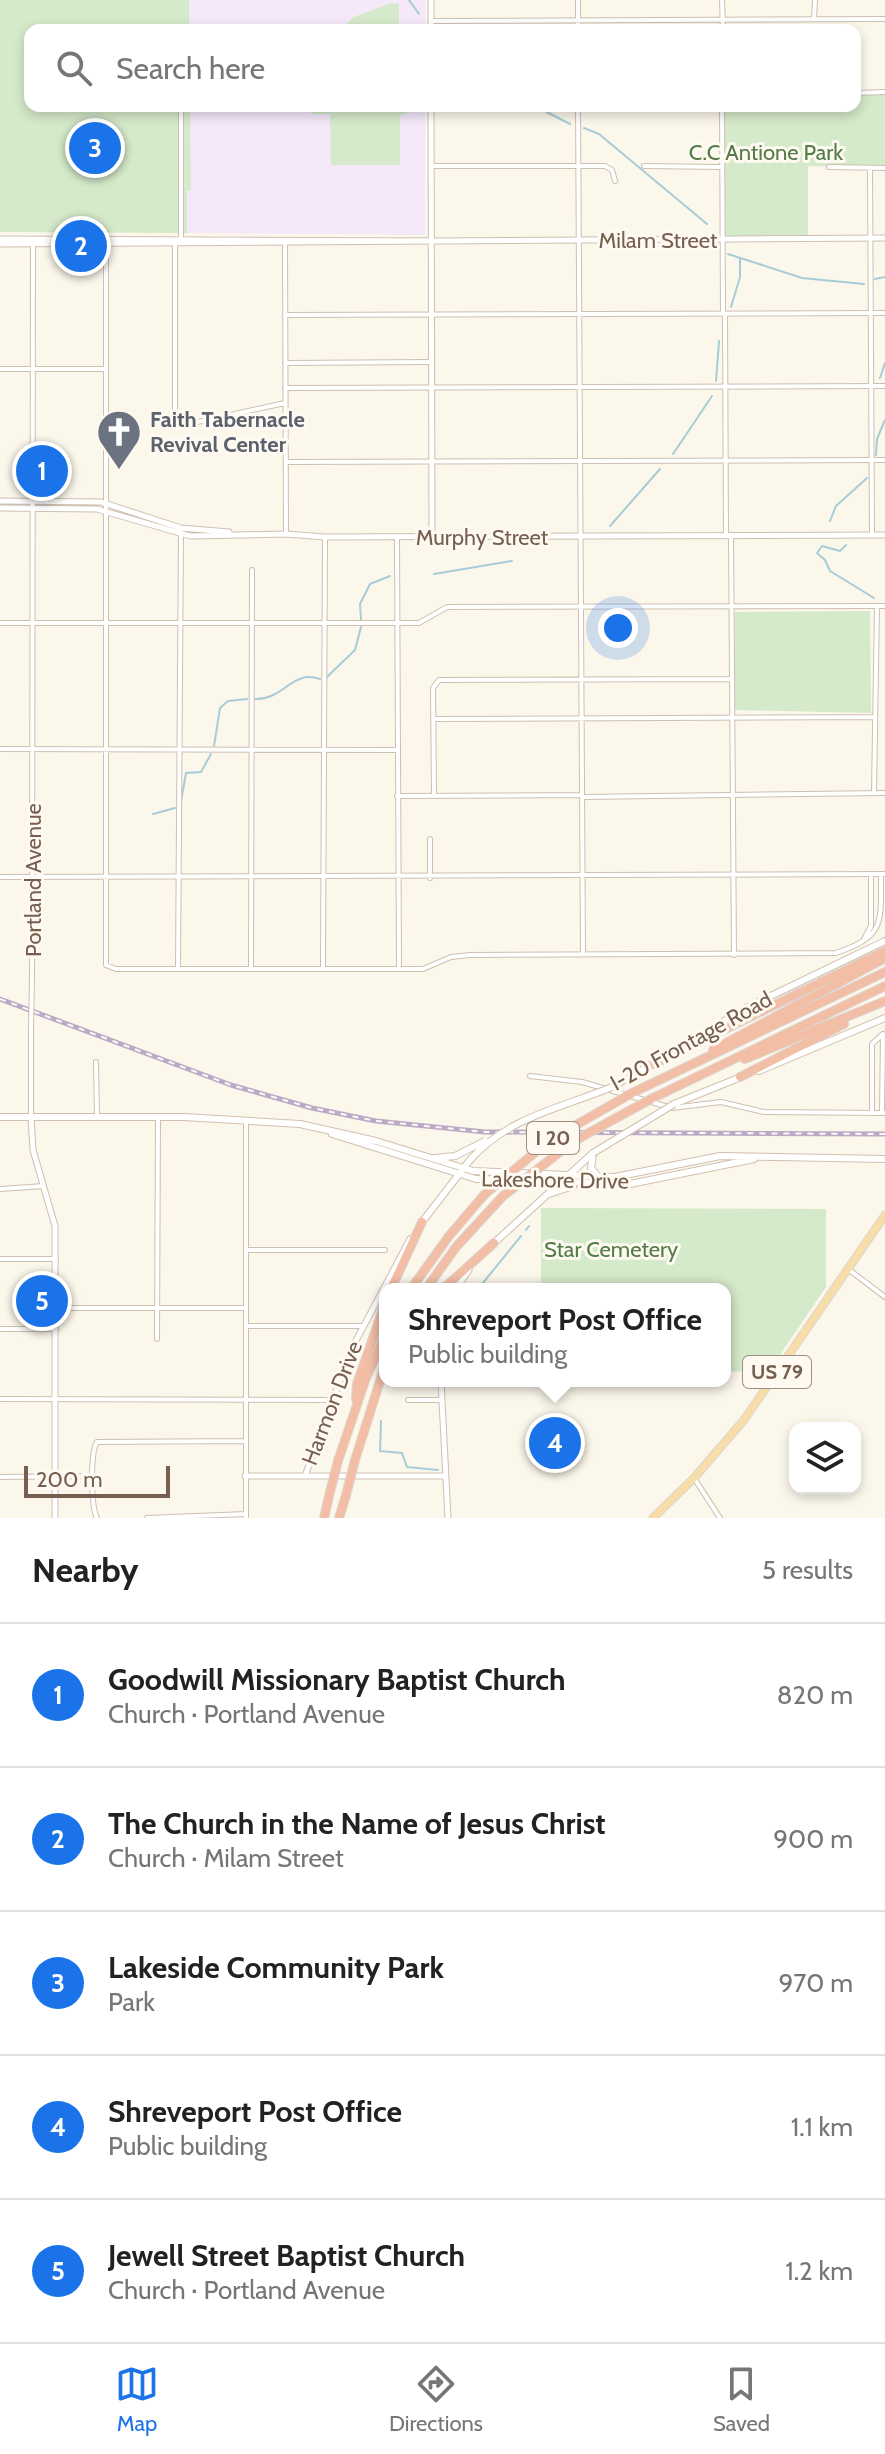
<!DOCTYPE html>
<html lang="en">
<head>
<meta charset="utf-8">
<style>
  :root { --surface:#fff; --page:#f6f6f6; --text:#222; --muted:#767676; --line:#e0e0e0; --accent:#1a73e8 }
  body { margin:0; font-family:Cabin,sans-serif; background:var(--page); color:var(--text) }
  .controls { position:absolute; right:24px; bottom:24px; display:grid; overflow:hidden; border-radius:16px; box-shadow:0 4px 12px #0003 }
  .controls button { width:72px; height:72px; display:grid; place-items:center; padding:0; border:0; border-bottom:2px solid var(--line); background:var(--surface); color:var(--text); font:40px sans-serif }
  .scale { position:absolute; left:24px; bottom:20px; width:146px; box-sizing:border-box; padding-left:8px; border:4px solid #775f4f; border-top:0; font-size:22px; line-height:28px; white-space:nowrap; color:#775f4f; -webkit-text-stroke:6px #fefaf2; paint-order:stroke }
  .you { position:absolute; left:618px; top:628px; width:28px; height:28px; margin:-20px; border:6px solid #fff; border-radius:50%; background:#1a73e8; box-shadow:0 0 0 12px #1a73e833 }
  .badge { display:grid; place-items:center; width:52px; height:52px; border-radius:50%; background:var(--accent); color:#fff; font-size:26px; font-weight:700 }
  .pin { position:absolute; translate:-50% -50%; border:4px solid #fff; box-shadow:0 2px 8px #0006 }
  .popup { position:absolute; left:379px; top:1283px; width:352px; height:104px; box-sizing:border-box; display:grid; place-content:center; border-radius:16px; background:var(--surface); filter:drop-shadow(0 2px 6px #0005); font-size:26px; white-space:nowrap; color:var(--muted) }
  .popup b { font-size:30px; color:var(--text) }
  .popup::after { content:''; position:absolute; left:50%; top:100%; margin-left:-16px; border:16px solid transparent; border-top-color:var(--surface) }
  .list { margin:0; padding:0; list-style:none }
  h2 { display:flex; justify-content:space-between; align-items:center; height:104px; margin:0; padding:0 32px; font-size:34px }
  h2 small { font-size:26px; font-weight:400; color:var(--muted) }
  .list li { display:grid; grid-template-columns:52px 1fr auto; gap:24px; align-items:center; box-sizing:border-box; height:144px; padding:0 32px; border-top:2px solid var(--line) }
  .list b { display:block; font-size:30px; white-space:nowrap }
  .list p { margin:0; font-size:26px; white-space:nowrap; color:var(--muted) }
  .list em { font-size:26px; font-style:normal; color:var(--muted) }
  .icon { flex:none; width:44px; height:44px; fill:none; stroke:currentColor; stroke-width:2; stroke-linecap:round; stroke-linejoin:round }
  .map { position:relative; flex:none; width:885px; height:1518px; overflow:hidden }
  .search { position:absolute; background:var(--surface); box-shadow:0 4px 12px #0003; left:24px; right:24px; top:24px; height:88px; display:flex; align-items:center; gap:20px; box-sizing:border-box; padding:0 28px; border-radius:16px; color:var(--muted); font-size:30px }
  .sheet { height:824px; background:var(--surface) }
  nav { display:flex; justify-content:space-around; align-items:center; box-sizing:border-box; height:112px; border-top:2px solid var(--line); background:var(--surface); font-size:22px; color:var(--muted) }
  nav a { display:grid; justify-items:center; gap:4px }
  nav .on { color:var(--accent) }
  .map>svg:first-child { display:block }
  .education { fill:#f4e8f9 }
  .green { fill:#d5eaca }
  .lines { fill:none; stroke-linecap:round; stroke-linejoin:round }
  .stream { stroke:#a6cdd7; stroke-width:2 }
  .minor-casing { stroke:#cebfb1; stroke-width:6 }
  .tertiary-casing { stroke:#cebfb1; stroke-width:7 }
  .secondary-casing { stroke:#d1c0af; stroke-width:8 }
  .primary-casing { stroke:#dcd5d1; stroke-width:9 }
  .motorway-casing { stroke:#dcd5d1; stroke-width:10 }
  .minor { stroke:#fff; stroke-width:4 }
  .tertiary { stroke:#fff; stroke-width:5 }
  .secondary { stroke:#fff; stroke-width:6 }
  .primary { stroke:#f7dea8; stroke-width:7 }
  .motorway { stroke:#f3bea6; stroke-width:8 }
  .rail-casing { stroke:#bba9c7; stroke-width:5 }
  .rail { stroke:#fefaf2; stroke-width:2; stroke-dasharray:6; stroke-linecap:butt }
  .minor-bridge-casing { stroke:#cebfb1; stroke-width:6; stroke-linecap:butt }
  .secondary-bridge-casing { stroke:#d1c0af; stroke-width:8; stroke-linecap:butt }
  .motorway-bridge-casing { stroke:#dcd5d1; stroke-width:10; stroke-linecap:butt }
  .minor-bridge { stroke:#fff; stroke-width:4 }
  .secondary-bridge { stroke:#fff; stroke-width:6 }
  .motorway-bridge { stroke:#f3bea6; stroke-width:8 }
  .labels { text-anchor:middle; dominant-baseline:central; stroke-width:6; stroke-linejoin:round; paint-order:stroke }
  .shield { fill:#fefaf2; stroke:#a08e80; stroke-width:2 }
  .shield-label { font-size:20px; font-weight:bold; fill:#775f4f }
  .park-label { font-size:22px; fill:#547c47; stroke:#fefaf2 }
  .street-label { font-size:22px; fill:#775f4f; stroke:#fefaf2 }
  .worship-label { font-size:22px; font-weight:bold; fill:#5b616d; stroke:#fefaf2; text-anchor:start }
</style>
</head>
<body>
<div class="map">
<svg width="885" height="1518" viewBox="0 0 885 1518">
  <rect width="100%" height="100%" fill="#fcf7eb"/>
  <!-- education -->
  <path class="education" d="M 189,0 L 425,0 L 425,30 L 189,30 Z
    M 190,106 L 425,106 L 425,235 L 187,233 L 186,190 L 191,190 Z"/>
  <!-- green -->
  <path class="green" d="M 0,0 L 189,0 L 189,30 L 30,30 L 30,106 L 190,106 L 191,190 L 187,191 L 187,233 L 0,232 Z
    M 391,3 L 399,4 L 399,30 L 340,30 L 354,17 Z
    M 855,92 L 885,92 L 885,168 L 808,166 L 808,239 L 722,239 L 722,106 L 855,106 Z
    M 311,106 L 424,106 L 424,108 L 400,115 L 400,165 L 331,165 L 330,114 L 311,114 Z
    M 870,611 L 871,713 L 735,710 L 735,612 Z
    M 541,1208 L 826,1209 L 826,1287 L 769,1371 L 725,1372 L 725,1289 L 541,1289 Z"/>
  <g class="lines">
    <!-- stream -->
    <path class="stream" d="M 409,0 L 419,14
      M 535,106 L 570,124
      M 584,128 L 599,134 L 707,224
      M 728,254 L 802,278 L 864,284
      M 875,279 L 885,277
      M 731,307 L 740,277 L 740,258
      M 880,378 L 885,363
      M 716,381 L 719,341
      M 673,454 L 712,396
      M 876,455 L 877,439 L 885,420
      M 830,521 L 836,506 L 867,478
      M 610,526 L 660,469
      M 846,545 L 840,551 L 822,546 L 817,553 L 825,560 L 830,571 L 874,598
      M 434,574 L 512,561
      M 361,620 L 360,604 L 370,584 L 390,576
      M 327,677 L 355,650 L 361,627
      M 255,699 C 284,700 292,669 320,679
      M 214,746 L 220,708 L 228,701 L 247,699
      M 181,801 L 186,773 L 201,772 L 211,754
      M 153,814 L 175,808
      M 526,1230 L 529,1226
      M 502,1284 L 541,1285
      M 478,1289 L 521,1236
      M 486,1289 L 494,1284
      M 381,1421 L 380,1451 L 402,1453 L 407,1467 L 438,1470"/>
    <!-- minor casing -->
    <g class="minor-casing">
      <path id="minor" d="M 722,0 L 723,30
        M 814,19 L 815,0
        M 431,21 L 885,19
        M 578,30 L 578,0
        M 855,93 L 885,92
        M 181,106 L 181,239
        M 578,106 L 583,954
        M 722,106 L 723,314
        M 431,166 L 605,166 L 612,170 L 615,181
        M 644,166 L 722,167
        M 829,167 L 885,168
        M 870,168 L 872,535
        M 106,241 L 106,965 L 116,969 L 423,969 L 451,957 L 470,955 L 836,953 C 885,936 881,924 881,874
        M 285,241 L 286,534
        M 175,242 L 175,420 L 188,424 L 285,403
        M 725,314 L 726,535
        M 285,315 L 885,313
        M 285,363 L 432,362
        M 0,369 L 106,369
        M 285,388 L 885,386
        M 286,462 L 885,460
        M 731,535 L 734,955
        M 397,537 L 399,966
        M 0,623 L 419,623 L 447,607 L 885,606
        M 433,719 L 875,717
        M 0,749 L 398,750
        M 874,793 L 877,606
        M 397,796 L 582,795
        M 434,796 L 433,688 L 439,680 L 732,679
        M 582,797 L 885,793
        M 0,877 L 885,874
        M 430,878 L 430,839
        M 864,939 L 871,926 L 871,874
        M 251,967 L 252,570
        M 323,967 L 325,537
        M 178,968 L 181,531
        M 32,978 L 33,241
        M 31,1030 L 31,1116
        M 96,1062 L 97,1117
        M 530,1076 L 582,1082 L 672,1108 L 721,1102 L 764,1112 L 885,1113
        M 872,1113 L 872,1044 L 883,1034
        M 882,1113 L 883,1034
        M 0,1189 L 44,1186
        M 246,1250 L 385,1250
        M 0,1259 L 56,1259
        M 848,1269 L 885,1297
        M 56,1308 L 246,1308
        M 246,1326 L 362,1326
        M 0,1329 L 56,1329
        M 157,1339 L 158,1117
        M 0,1399 L 330,1400
        M 408,1400 L 442,1400
        M 0,1477 L 89,1476
        M 694,1478 L 720,1518
        M 97,1518 C 91,1507 90,1452 97,1442 L 245,1441
        M 147,1518 L 246,1514
        M 246,1518 L 246,1121"/>
    </g>
    <!-- tertiary casing -->
    <g class="tertiary-casing">
      <path id="tertiary" d="M 431,30 L 431,0
        M 431,106 L 432,537
        M 0,239 L 430,241
        M 0,244 L 885,238
        M 0,501 L 101,502 L 181,528 L 229,532
        M 0,508 L 97,509 L 190,536 L 286,534 L 325,537 L 885,535
        M 31,1117 L 33,1150 L 55,1226 L 55,1518
        M 456,1289 L 469,1270
        M 441,1381 L 448,1518
        M 245,1476 L 445,1476
        M 305,1476 L 351,1350 L 410,1239"/>
    </g>
    <!-- secondary casing -->
    <g class="secondary-casing">
      <path id="secondary" d="M 675,1050 L 748,1007 L 885,941
        M 759,1071 L 885,1018
        M 612,1087 L 656,1062
        M 674,1104 L 741,1077
        M 0,1117 L 184,1117 L 300,1124 L 376,1141 L 473,1171 L 615,1177 L 720,1156 L 885,1159
        M 332,1134 L 476,1179 L 630,1184 L 754,1159
        M 593,1153 L 591,1168 L 597,1175
        M 435,1158 L 455,1156
        M 549,1194 L 573,1186
        M 422,1222 L 470,1160
        M 494,1243 L 593,1153"/>
    </g>
    <!-- primary casing -->
    <g class="primary-casing">
      <path id="primary" d="M 653,1518 L 694,1478 L 744,1420 L 885,1215"/>
    </g>
    <!-- motorway casing -->
    <g class="motorway-casing">
      <path id="motorway" d="M 713,1050 L 885,958
        M 745,1059 L 885,1001
        M 654,1064 L 885,951
        M 740,1077 L 844,1024
        M 632,1093 L 885,972
        M 651,1099 L 885,986
        M 391,1289 L 422,1222
        M 411,1289 L 449,1236 L 484,1195
        M 426,1289 L 456,1247 L 503,1196
        M 443,1289 L 494,1243
        M 356,1399 L 357,1384 L 385,1304
        M 355,1460 L 385,1365
        M 338,1461 L 366,1378 L 385,1336
        M 324,1518 L 330,1492
        M 339,1518 L 346,1495"/>
    </g>
    <!-- minor -->
    <use href="#minor" class="minor"/>
    <!-- tertiary -->
    <use href="#tertiary" class="tertiary"/>
    <!-- secondary -->
    <use href="#secondary" class="secondary"/>
    <!-- primary -->
    <use href="#primary" class="primary"/>
    <!-- motorway -->
    <use href="#motorway" class="motorway"/>
    <!-- rail casing -->
    <g class="rail-casing">
      <path id="rail" d="M 0,999 L 231,1085 L 312,1108 L 376,1121 L 485,1132 L 885,1134"/>
    </g>
    <!-- rail -->
    <use href="#rail" class="rail"/>
    <!-- minor-bridge casing -->
    <g class="minor-bridge-casing">
      <path id="minor-bridge" d="M 31,1030 L 32,978"/>
    </g>
    <!-- secondary-bridge casing -->
    <g class="secondary-bridge-casing">
      <path id="secondary-bridge" d="M 593,1153 L 674,1104
        M 455,1156 L 485,1141
        M 470,1160 C 508,1117 561,1108 612,1087"/>
    </g>
    <!-- motorway-bridge casing -->
    <g class="motorway-bridge-casing">
      <path id="motorway-bridge" d="M 484,1195 L 550,1140 L 632,1093
        M 503,1196 L 574,1141 L 651,1099
        M 330,1492 L 338,1461
        M 346,1495 L 355,1460"/>
    </g>
    <!-- minor-bridge -->
    <use href="#minor-bridge" class="minor-bridge"/>
    <!-- secondary-bridge -->
    <use href="#secondary-bridge" class="secondary-bridge"/>
    <!-- motorway-bridge -->
    <use href="#motorway-bridge" class="motorway-bridge"/>
  </g>
  <!-- icons -->
  <defs>
    <g id="church-pin" transform="scale(2.3)"><path d="M0 17L-7.5 6A9.5 9.5 0 1 1 7.5 6Z" fill="#6b7280" stroke="#fefaf2"/><path d="M-1.2-6h2.4v3.5h3.3v2.4h-3.3V6h-2.4V-.1h-3.3v-2.4h3.3Z" fill="#fff"/></g>
  </defs>
  <g fill-rule="evenodd">
    <use href="#church-pin" x="119" y="432"/>
  </g>
  <g class="labels">
    <!-- shield labels -->
    <g class="shield">
      <rect x="527" y="1122" width="52" height="32" rx="6"/>
      <rect x="743" y="1356" width="68" height="32" rx="6"/>
    </g>
    <g class="shield-label">
      <text x="553" y="1138">I 20</text>
      <text x="777" y="1372">US 79</text>
    </g>
    <!-- park labels -->
    <g class="park-label">
      <text x="766" y="152">C.C Antione Park</text>
      <text x="611" y="1249">Star Cemetery</text>
    </g>
    <!-- street labels -->
    <g class="street-label">
      <text x="658" y="240">Milam Street</text>
      <text x="482" y="537">Murphy Street</text>
      <text transform="translate(33 880) rotate(-90)">Portland Avenue</text>
      <text transform="translate(691 1041) rotate(-29)">I-20 Frontage Road</text>
      <text transform="translate(555 1180) rotate(1)">Lakeshore Drive</text>
      <text transform="translate(332 1403) rotate(-69)">Harmon Drive</text>
    </g>
    <!-- worship labels -->
    <g class="worship-label">
      <text x="150" y="419">Faith Tabernacle<tspan x="150" dy="25">Revival Center</tspan></text>
    </g>
  </g>
</svg>
<div class="controls">
<button><svg class="icon" aria-label="layers" viewBox="0 0 24 24"><path d="M12 4l9 5-9 5-9-5zM3 14l9 5 9-5"/></svg></button>
</div>
<div class="scale">200 m</div>
<div class="you"></div>
<div class="pin badge" style="left:42px;top:471px">1</div>
<div class="pin badge" style="left:81px;top:246px">2</div>
<div class="pin badge" style="left:95px;top:148px">3</div>
<div class="pin badge" style="left:555px;top:1443px">4</div>
<div class="popup"><b>Shreveport Post Office</b>Public building</div>
<div class="pin badge" style="left:42px;top:1301px">5</div>
<div class="search"><svg class="icon" aria-label="search" viewBox="0 0 24 24"><circle cx="10" cy="10" r="6"/><path d="M15 15l6 6"/></svg>Search here</div>
</div>
<section class="sheet">
<h2>Nearby<small>5 results</small></h2>
<ul class="list">
<li><span class="badge">1</span><div><b>Goodwill Missionary Baptist Church</b><p>Church · Portland Avenue</p></div><em>820 m</em></li>
<li><span class="badge">2</span><div><b>The Church in the Name of Jesus Christ</b><p>Church · Milam Street</p></div><em>900 m</em></li>
<li><span class="badge">3</span><div><b>Lakeside Community Park</b><p>Park</p></div><em>970 m</em></li>
<li><span class="badge">4</span><div><b>Shreveport Post Office</b><p>Public building</p></div><em>1.1 km</em></li>
<li><span class="badge">5</span><div><b>Jewell Street Baptist Church</b><p>Church · Portland Avenue</p></div><em>1.2 km</em></li>
</ul>
</section>
<nav>
<a class="on"><svg class="icon" aria-label="map" viewBox="0 0 24 24"><path d="M3 6l6-2 6 2 6-2v14l-6 2-6-2-6 2zM9 4v14M15 6v14"/></svg>Map</a>
<a><svg class="icon" aria-label="directions" viewBox="0 0 24 24"><path d="M12 3l9 9-9 9-9-9zM9 14v-3h6M13 9l2 2-2 2"/></svg>Directions</a>
<a><svg class="icon" aria-label="saved" viewBox="0 0 24 24"><path d="M7 4h10v16l-5-4-5 4z"/></svg>Saved</a>
</nav>
</body>
</html>
